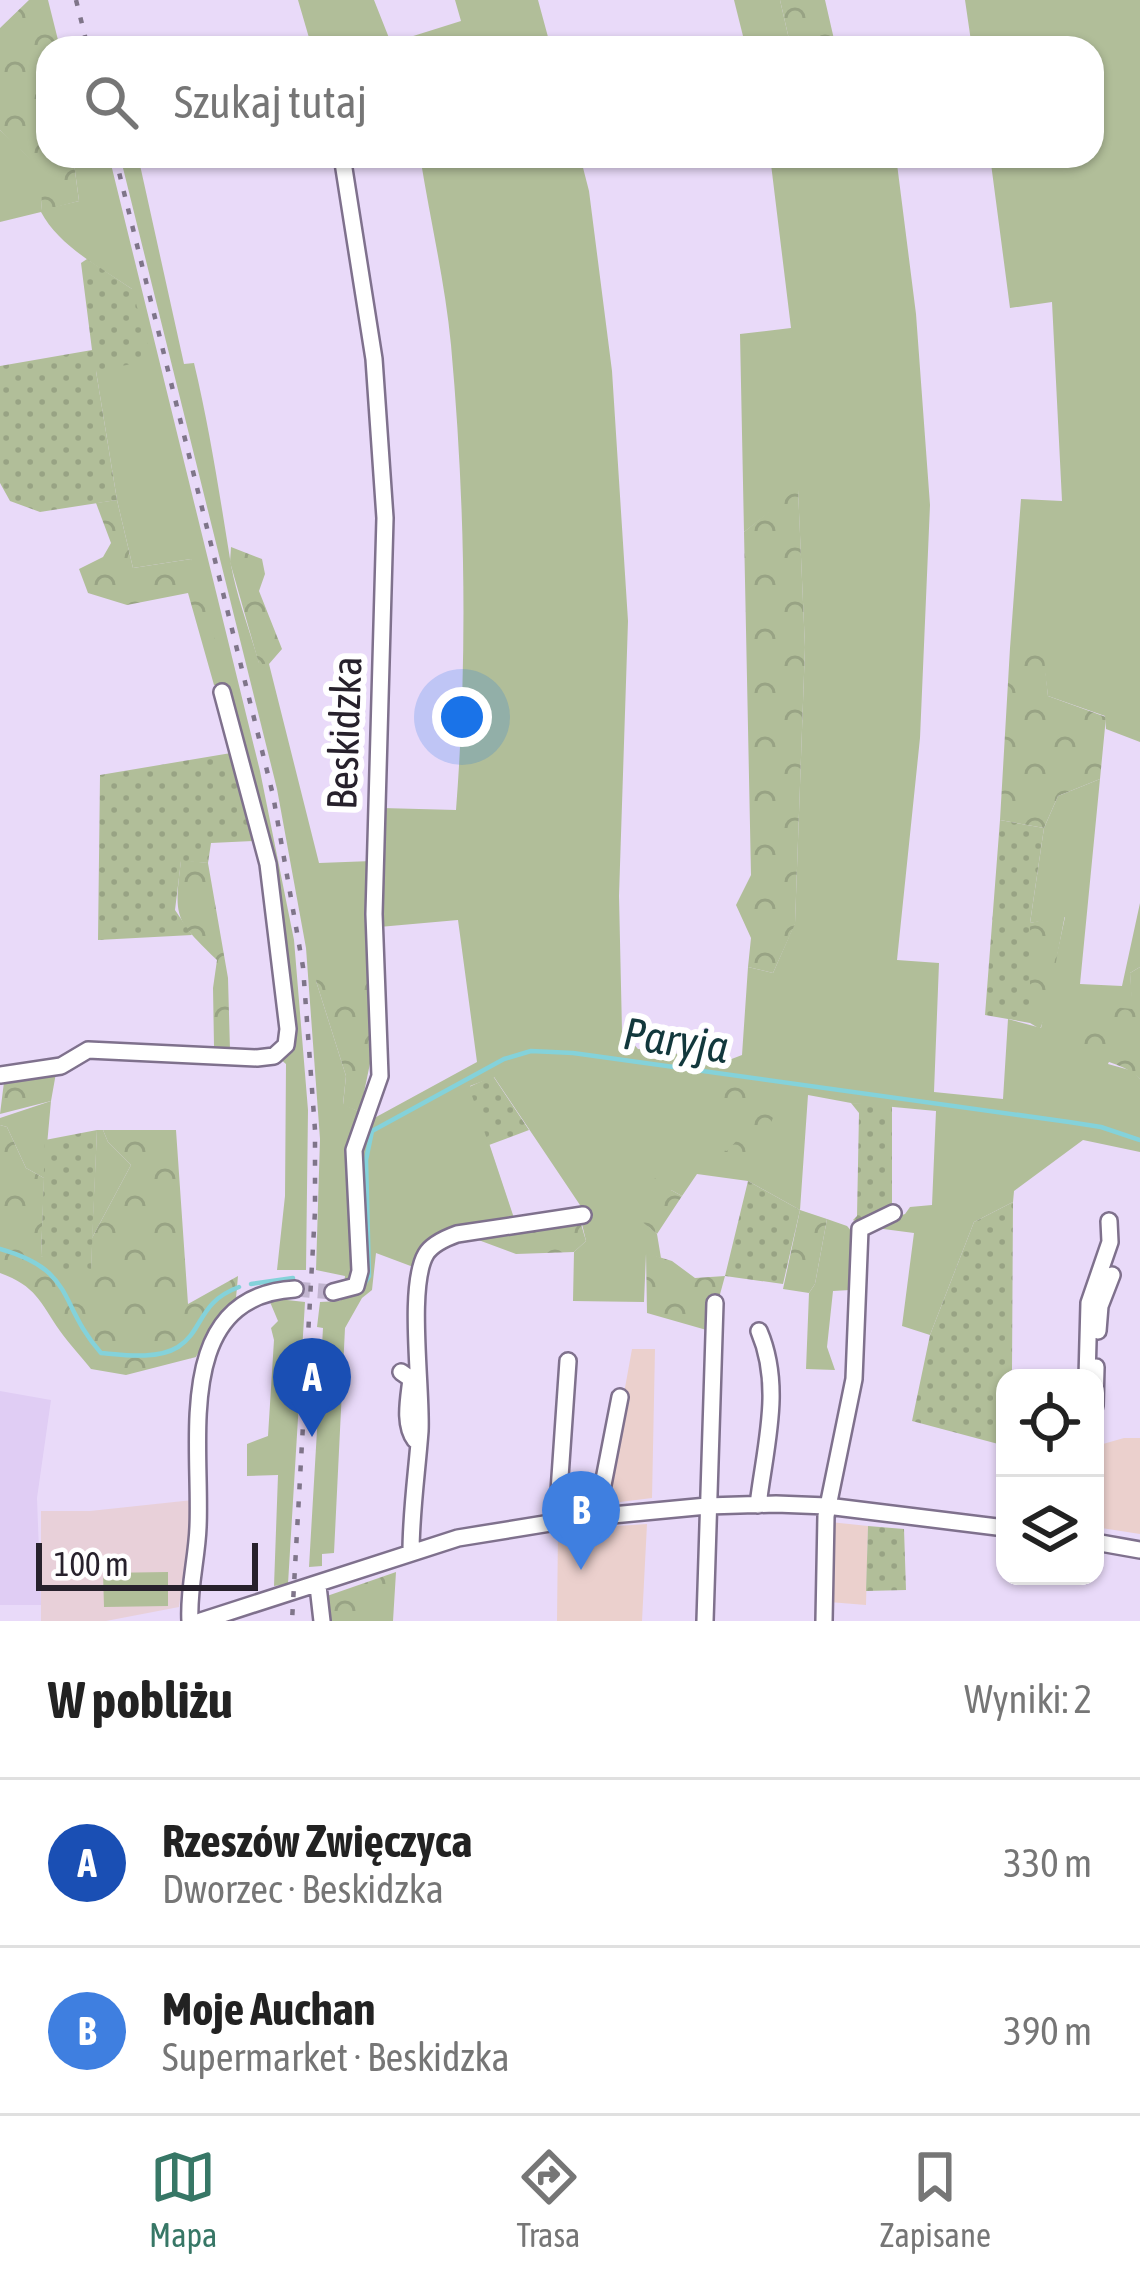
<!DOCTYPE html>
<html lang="pl">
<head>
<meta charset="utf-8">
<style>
  :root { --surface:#fff; --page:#f2f2f2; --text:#222; --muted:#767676; --line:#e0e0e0; --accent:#377766 }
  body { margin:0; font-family:"Asap Condensed",sans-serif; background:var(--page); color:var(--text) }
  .controls { position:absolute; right:36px; bottom:36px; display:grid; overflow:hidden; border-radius:24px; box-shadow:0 3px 9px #0004 }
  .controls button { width:108px; height:108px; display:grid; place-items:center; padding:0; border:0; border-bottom:3px solid var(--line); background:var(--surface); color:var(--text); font:60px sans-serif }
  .scale { position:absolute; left:36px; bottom:30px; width:222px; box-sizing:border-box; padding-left:12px; border:6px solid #27212c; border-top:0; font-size:33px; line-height:42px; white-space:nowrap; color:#27212c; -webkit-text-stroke:9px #fff; paint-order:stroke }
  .you { position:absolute; left:462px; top:717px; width:42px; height:42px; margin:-30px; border:9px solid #fff; border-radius:50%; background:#1a73e8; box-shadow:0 0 0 18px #1a73e833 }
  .badge { display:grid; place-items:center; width:78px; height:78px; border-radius:50%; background:var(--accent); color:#fff; font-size:39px; font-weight:700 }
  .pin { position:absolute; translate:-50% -99px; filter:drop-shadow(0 3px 6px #0008) }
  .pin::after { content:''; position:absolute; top:63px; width:42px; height:36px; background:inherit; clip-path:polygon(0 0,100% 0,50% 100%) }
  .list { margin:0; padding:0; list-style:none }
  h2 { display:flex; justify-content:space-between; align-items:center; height:156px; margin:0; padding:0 48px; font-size:51px }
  h2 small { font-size:39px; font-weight:400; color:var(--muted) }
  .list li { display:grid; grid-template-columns:78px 1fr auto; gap:36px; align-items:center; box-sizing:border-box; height:168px; padding:0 48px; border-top:3px solid var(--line) }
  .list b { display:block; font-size:45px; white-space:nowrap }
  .list p { margin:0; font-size:39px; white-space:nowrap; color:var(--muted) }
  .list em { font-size:39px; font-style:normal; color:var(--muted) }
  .icon { flex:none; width:66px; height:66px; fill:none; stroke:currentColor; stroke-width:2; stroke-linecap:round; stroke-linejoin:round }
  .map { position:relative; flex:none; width:1140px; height:1621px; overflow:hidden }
  .search { position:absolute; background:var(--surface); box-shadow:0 3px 9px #0004; left:36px; right:36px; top:36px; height:132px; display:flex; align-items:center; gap:30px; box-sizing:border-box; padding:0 42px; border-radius:36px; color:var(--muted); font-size:45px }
  .sheet { height:492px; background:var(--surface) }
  nav { display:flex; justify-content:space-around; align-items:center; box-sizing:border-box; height:168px; border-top:3px solid var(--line); background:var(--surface); font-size:33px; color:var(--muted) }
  nav a { display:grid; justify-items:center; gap:6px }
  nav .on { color:var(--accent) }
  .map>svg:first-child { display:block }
  .commercial { fill:#ebd0cd }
  .built { fill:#e0cdf4 }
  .education { fill:#e8d0d9 }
  .grass { fill:#b1be99 }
  .forest { fill:url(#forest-crowns) }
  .park { fill:url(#park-dots) }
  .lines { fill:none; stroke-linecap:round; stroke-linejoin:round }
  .stream { stroke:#84d2da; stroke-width:4.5 }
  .minor-tunnel { stroke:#c2b5d0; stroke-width:15; stroke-dasharray:15 8; stroke-linecap:butt }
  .minor-casing { stroke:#7f718d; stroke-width:20 }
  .minor { stroke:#fff; stroke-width:15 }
  .rail { stroke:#7f7589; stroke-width:4.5; stroke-dasharray:6 12; stroke-linecap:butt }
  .labels { text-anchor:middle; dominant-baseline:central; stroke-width:12; stroke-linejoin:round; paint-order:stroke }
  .street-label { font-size:42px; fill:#27212c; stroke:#fff }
  .water-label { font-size:45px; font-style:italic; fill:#12383c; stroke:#fff }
</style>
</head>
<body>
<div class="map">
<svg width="1140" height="1621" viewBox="0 0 1140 1621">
  <defs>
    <pattern id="forest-crowns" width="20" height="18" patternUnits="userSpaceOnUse" patternTransform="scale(3)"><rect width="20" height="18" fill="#b1be99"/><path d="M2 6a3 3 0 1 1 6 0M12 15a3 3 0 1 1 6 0" fill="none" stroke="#98a384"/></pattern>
    <pattern id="park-dots" width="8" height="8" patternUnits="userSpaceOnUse" patternTransform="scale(3)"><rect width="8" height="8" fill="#b1be99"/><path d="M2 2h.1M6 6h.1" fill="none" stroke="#98a384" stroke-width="1.8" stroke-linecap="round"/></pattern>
  </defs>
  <rect width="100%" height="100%" fill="#e9daf9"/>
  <!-- commercial -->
  <path class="commercial" d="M 632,1349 L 655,1349 L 652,1498 L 604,1504 Z
    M 1124,1438 L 1140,1438 L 1140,1534 L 1095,1527 L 1097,1453 L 1103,1444 Z
    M 830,1522 L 868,1526 L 866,1605 L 829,1602 Z
    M 647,1524 L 642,1621 L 557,1621 L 558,1530 Z"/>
  <!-- built -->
  <path class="built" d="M 0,1391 L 51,1400 L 37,1498 L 41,1605 L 0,1605 Z"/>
  <!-- education -->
  <path class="education" d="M 193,1500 L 179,1607 L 106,1621 L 41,1621 L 41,1511 L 90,1511 Z"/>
  <!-- grass -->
  <path class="grass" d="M 298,0 L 374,0 L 391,43 L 461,21 L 455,0 L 538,0 L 551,48 L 312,48 Z
    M 734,0 L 780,0 L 791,48 L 746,48 Z
    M 965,0 L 1140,0 L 1140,742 L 1106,729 L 1105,716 L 1048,696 L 1042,649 L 1010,648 L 1021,499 L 1062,501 L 1052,302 L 1010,308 L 990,156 L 1092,156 L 1092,48 L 972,48 Z
    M 0,130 L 34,162 L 44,178 L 41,210 L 79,201 L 73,156 L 109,156 L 260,771 L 294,940 L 308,1110 L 306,1270 L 277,1270 L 285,1196 L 286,1064 L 279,1058 L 291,1047 L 272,864 L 191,559 L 133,568 L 117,500 L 96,371 L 132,289 C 101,268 59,246 41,212 L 0,222 Z
    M 120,156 L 138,156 L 184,364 L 194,363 C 210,430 220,497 231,565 C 237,598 250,631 259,663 L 269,664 L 319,863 L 372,861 L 372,965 L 351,966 L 316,981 L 346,1076 L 343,1104 L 360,1112 L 354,1278 L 344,1286 L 345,1276 L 316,1270 L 320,1139 L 306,948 L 277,789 Z
    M 420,156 L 580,156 L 589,191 L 612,371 L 628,621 L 619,896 L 622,1031 L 638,1049 L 729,1060 L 742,1055 L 748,967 L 773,973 L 795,923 L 805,647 L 798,490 L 744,532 L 740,334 L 791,328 L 770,156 L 896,156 L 916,314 L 930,505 L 920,738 L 897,960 L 939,963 L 934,1092 L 1003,1099 L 1008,1019 L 1041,1028 L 1065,917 L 1030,923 L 1044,828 L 1058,796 L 1100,779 L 1080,984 L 1122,986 L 1140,903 L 1140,967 L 1130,973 L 1133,1009 L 1108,1064 L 1133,1071 L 1140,1079 L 1140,1152 L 1083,1140 L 1014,1191 L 1013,1202 L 974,1222 L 930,1335 L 902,1326 L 914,1233 L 868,1227 L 905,1214 L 910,1207 L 932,1205 L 936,1111 L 851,1103 L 808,1095 L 800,1210 L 748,1181 L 697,1174 L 682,1196 L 671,1190 L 671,1170 L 640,1219 L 657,1234 L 661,1258 L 646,1254 L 644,1302 L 573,1301 L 574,1252 L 586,1241 L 582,1224 L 588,1217 L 494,1077 L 470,1086 L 515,1221 L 467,1227 L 416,1268 L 376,1253 L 372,1290 L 362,1298 L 345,1328 L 334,1553 L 322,1554 L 322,1566 L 309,1567 L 323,1328 L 317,1327 L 320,1302 L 339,1301 L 354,1294 L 360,1150 L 367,1122 L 477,1062 L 458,920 L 379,927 L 382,808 L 456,810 C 468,655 465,500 451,345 C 445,282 430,219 420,156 Z
    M 51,1101 L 44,1178 L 26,1168 L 7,1127 L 0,1125 L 0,1118 Z
    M 97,1130 L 103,1130 L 108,1142 L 131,1165 L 92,1238 Z
    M 827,1219 L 847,1226 L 854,1234 L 850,1290 L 833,1291 L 827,1347 L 835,1370 L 806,1369 L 809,1293 L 815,1284 Z
    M 278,1299 L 305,1302 L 288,1584 L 274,1586 L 278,1475 L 247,1476 L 247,1444 L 268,1436 L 274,1340 L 271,1328 L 278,1321 L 270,1302 Z
    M 168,1572 L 168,1606 L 104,1607 L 103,1573 Z"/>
  <!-- forest -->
  <path class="forest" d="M 29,0 L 48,0 L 60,48 L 48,48 L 48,156 L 73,156 L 79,201 L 41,211 C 45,158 33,166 0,130 L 0,28 Z
    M 780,0 L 825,0 L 836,48 L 791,48 Z
    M 798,488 L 805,647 L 795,924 L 773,973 L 748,967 L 751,938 L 736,905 L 751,875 L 744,532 Z
    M 117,500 L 133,568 L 191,559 L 196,566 L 228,691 L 214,685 L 188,593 L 127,605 L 88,593 L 79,569 L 103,557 L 111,543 L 96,503 Z
    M 231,547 L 262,559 L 265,574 L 259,591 L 282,649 L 269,664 L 259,664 L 230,562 Z
    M 1010,648 L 1043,648 L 1048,696 L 1106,717 L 1100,779 L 1058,796 L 1044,828 L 1000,820 Z
    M 181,860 L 208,863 L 228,978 L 230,1050 L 214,1046 L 213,988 L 217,960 C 174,918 174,919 181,860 Z
    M 1065,915 L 1046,1014 L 1040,1029 L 1030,1023 L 1030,923 Z
    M 322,965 L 372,965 L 374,1044 L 360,1112 L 343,1105 L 346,1076 L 316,981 Z
    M 1140,967 L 1140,1079 C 1121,1059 1093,1066 1080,1037 L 1095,1005 L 1132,1009 L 1130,973 Z
    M 732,1069 L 776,1076 L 784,1090 L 748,1181 L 740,1167 L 696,1161 L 699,1146 L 727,1151 L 740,1137 L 713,1076 Z
    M 56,1073 L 51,1101 L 0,1114 L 4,1082 Z
    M 0,1125 L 7,1127 L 26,1168 L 44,1178 L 41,1256 L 91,1269 L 92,1238 L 131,1165 L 108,1142 L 103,1130 L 176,1130 L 188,1304 L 238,1276 L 236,1298 L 215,1322 L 196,1357 L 126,1375 L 91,1369 C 81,1356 69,1344 60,1331 C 40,1302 36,1286 0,1273 Z
    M 671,1168 L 671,1190 L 682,1196 L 657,1234 L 640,1220 L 636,1191 Z
    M 800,1210 L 827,1219 L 815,1284 L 809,1293 L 783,1289 Z
    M 581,1224 L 586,1241 L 574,1252 L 516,1254 L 473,1238 Z
    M 646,1253 L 672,1261 L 695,1278 L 725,1276 L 710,1331 L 647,1313 Z
    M 396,1572 L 393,1621 L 328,1621 L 327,1596 Z"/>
  <!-- park -->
  <path class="park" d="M 87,259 L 132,289 L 152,360 L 96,371 L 117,500 L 40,512 L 10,501 L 0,483 L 0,366 L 92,350 L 81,263 Z
    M 231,753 L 253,841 L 211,843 L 208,863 L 181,861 L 175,910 L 192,935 L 98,940 L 100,775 Z
    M 1000,820 L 1044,828 L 1030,923 L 1030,1023 L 985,1015 Z
    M 493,1076 L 529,1130 L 489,1145 L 469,1087 Z
    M 851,1103 L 892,1104 L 892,1209 L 860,1224 L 853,1220 L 857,1216 L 859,1113 Z
    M 97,1130 L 91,1270 L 73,1274 L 41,1256 L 45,1140 Z
    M 748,1181 L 800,1210 L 783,1284 L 725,1276 Z
    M 1013,1202 L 1012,1370 L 1004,1375 L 1002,1445 L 912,1421 L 930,1335 L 974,1222 Z
    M 868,1526 L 904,1529 L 906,1590 L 866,1591 Z"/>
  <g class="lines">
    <!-- stream -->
    <path class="stream" d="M 0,1249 C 77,1271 57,1303 101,1353 C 124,1355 157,1360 178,1347 C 204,1330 198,1302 239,1287
      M 251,1284 L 293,1278
      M 364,1284 L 369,1276 L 366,1160 L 372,1131 L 504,1059 L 531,1051 L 573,1053 L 1069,1122 L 1101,1127 L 1140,1140"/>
    <!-- minor-tunnel -->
    <path class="minor-tunnel" d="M 295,1289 L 333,1292"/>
    <!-- minor casing -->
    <g class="minor-casing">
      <path id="minor" d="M 0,1075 L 61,1066 L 88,1050 L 257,1058 L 274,1056 L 286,1045 L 288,1029 L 268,864 L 222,692
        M 333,1292 L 356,1286 L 360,1271 L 354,1150 L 380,1076 L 374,914 L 385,518 L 374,359 L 342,156
        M 1098,1331 L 1100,1306 L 1112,1275
        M 401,1372 L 411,1379 C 409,1398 403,1424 415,1440
        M 1087,1378 L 1089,1303 L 1110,1242 L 1109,1221
        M 1095,1406 L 1096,1367
        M 758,1505 C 765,1446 783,1387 759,1331
        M 601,1516 L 601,1495 L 620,1397
        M 561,1521 L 558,1506 L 568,1361
        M 1095,1542 L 1140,1550
        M 411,1553 C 411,1511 417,1472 420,1431 C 422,1389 407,1286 426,1254 C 432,1244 446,1238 457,1234 L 583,1215
        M 318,1586 L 322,1621
        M 190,1621 C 188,1590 197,1558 198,1527 C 202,1442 172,1296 295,1289
        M 201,1621 L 458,1538 L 581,1518 L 707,1506 L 776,1504 L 827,1506 L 1005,1528
        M 705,1621 L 715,1303
        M 824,1621 L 826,1516 L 854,1379 L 860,1229 L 893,1213"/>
    </g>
    <!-- minor -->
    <use href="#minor" class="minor"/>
    <!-- rail -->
    <path class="rail" d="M 76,0 L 88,48
      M 115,156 L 273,795 L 303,967 L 315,1130 L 315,1211 L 292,1621"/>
  </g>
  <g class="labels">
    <!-- street labels -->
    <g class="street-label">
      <text transform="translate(344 733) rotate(-88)">Beskidzka</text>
    </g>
    <!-- water labels -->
    <g class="water-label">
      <text transform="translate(676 1040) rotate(8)">Paryja</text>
    </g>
  </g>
</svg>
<div class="controls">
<button><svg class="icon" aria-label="locate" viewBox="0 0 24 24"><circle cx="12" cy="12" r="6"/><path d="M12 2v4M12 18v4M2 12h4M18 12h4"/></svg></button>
<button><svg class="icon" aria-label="layers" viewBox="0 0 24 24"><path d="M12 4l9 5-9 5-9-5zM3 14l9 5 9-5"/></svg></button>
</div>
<div class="scale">100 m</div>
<div class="you"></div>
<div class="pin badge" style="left:312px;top:1437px;background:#1a4fb4">A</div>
<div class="pin badge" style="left:581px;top:1570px;background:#3f7fe0">B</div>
<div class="search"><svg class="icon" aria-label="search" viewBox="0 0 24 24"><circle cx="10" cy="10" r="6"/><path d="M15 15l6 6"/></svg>Szukaj tutaj</div>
</div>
<section class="sheet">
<h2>W pobliżu<small>Wyniki: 2</small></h2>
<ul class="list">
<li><span class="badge" style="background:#1a4fb4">A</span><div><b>Rzeszów Zwięczyca</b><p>Dworzec · Beskidzka</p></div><em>330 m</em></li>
<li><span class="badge" style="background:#3f7fe0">B</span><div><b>Moje Auchan</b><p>Supermarket · Beskidzka</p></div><em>390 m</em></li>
</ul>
</section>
<nav>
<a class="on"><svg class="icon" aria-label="map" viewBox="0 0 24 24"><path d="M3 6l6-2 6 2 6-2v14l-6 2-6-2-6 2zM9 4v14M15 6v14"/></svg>Mapa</a>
<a><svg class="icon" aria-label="directions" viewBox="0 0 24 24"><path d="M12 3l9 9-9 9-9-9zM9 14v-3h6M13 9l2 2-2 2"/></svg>Trasa</a>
<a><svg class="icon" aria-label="saved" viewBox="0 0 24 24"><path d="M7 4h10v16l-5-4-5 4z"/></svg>Zapisane</a>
</nav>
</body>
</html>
